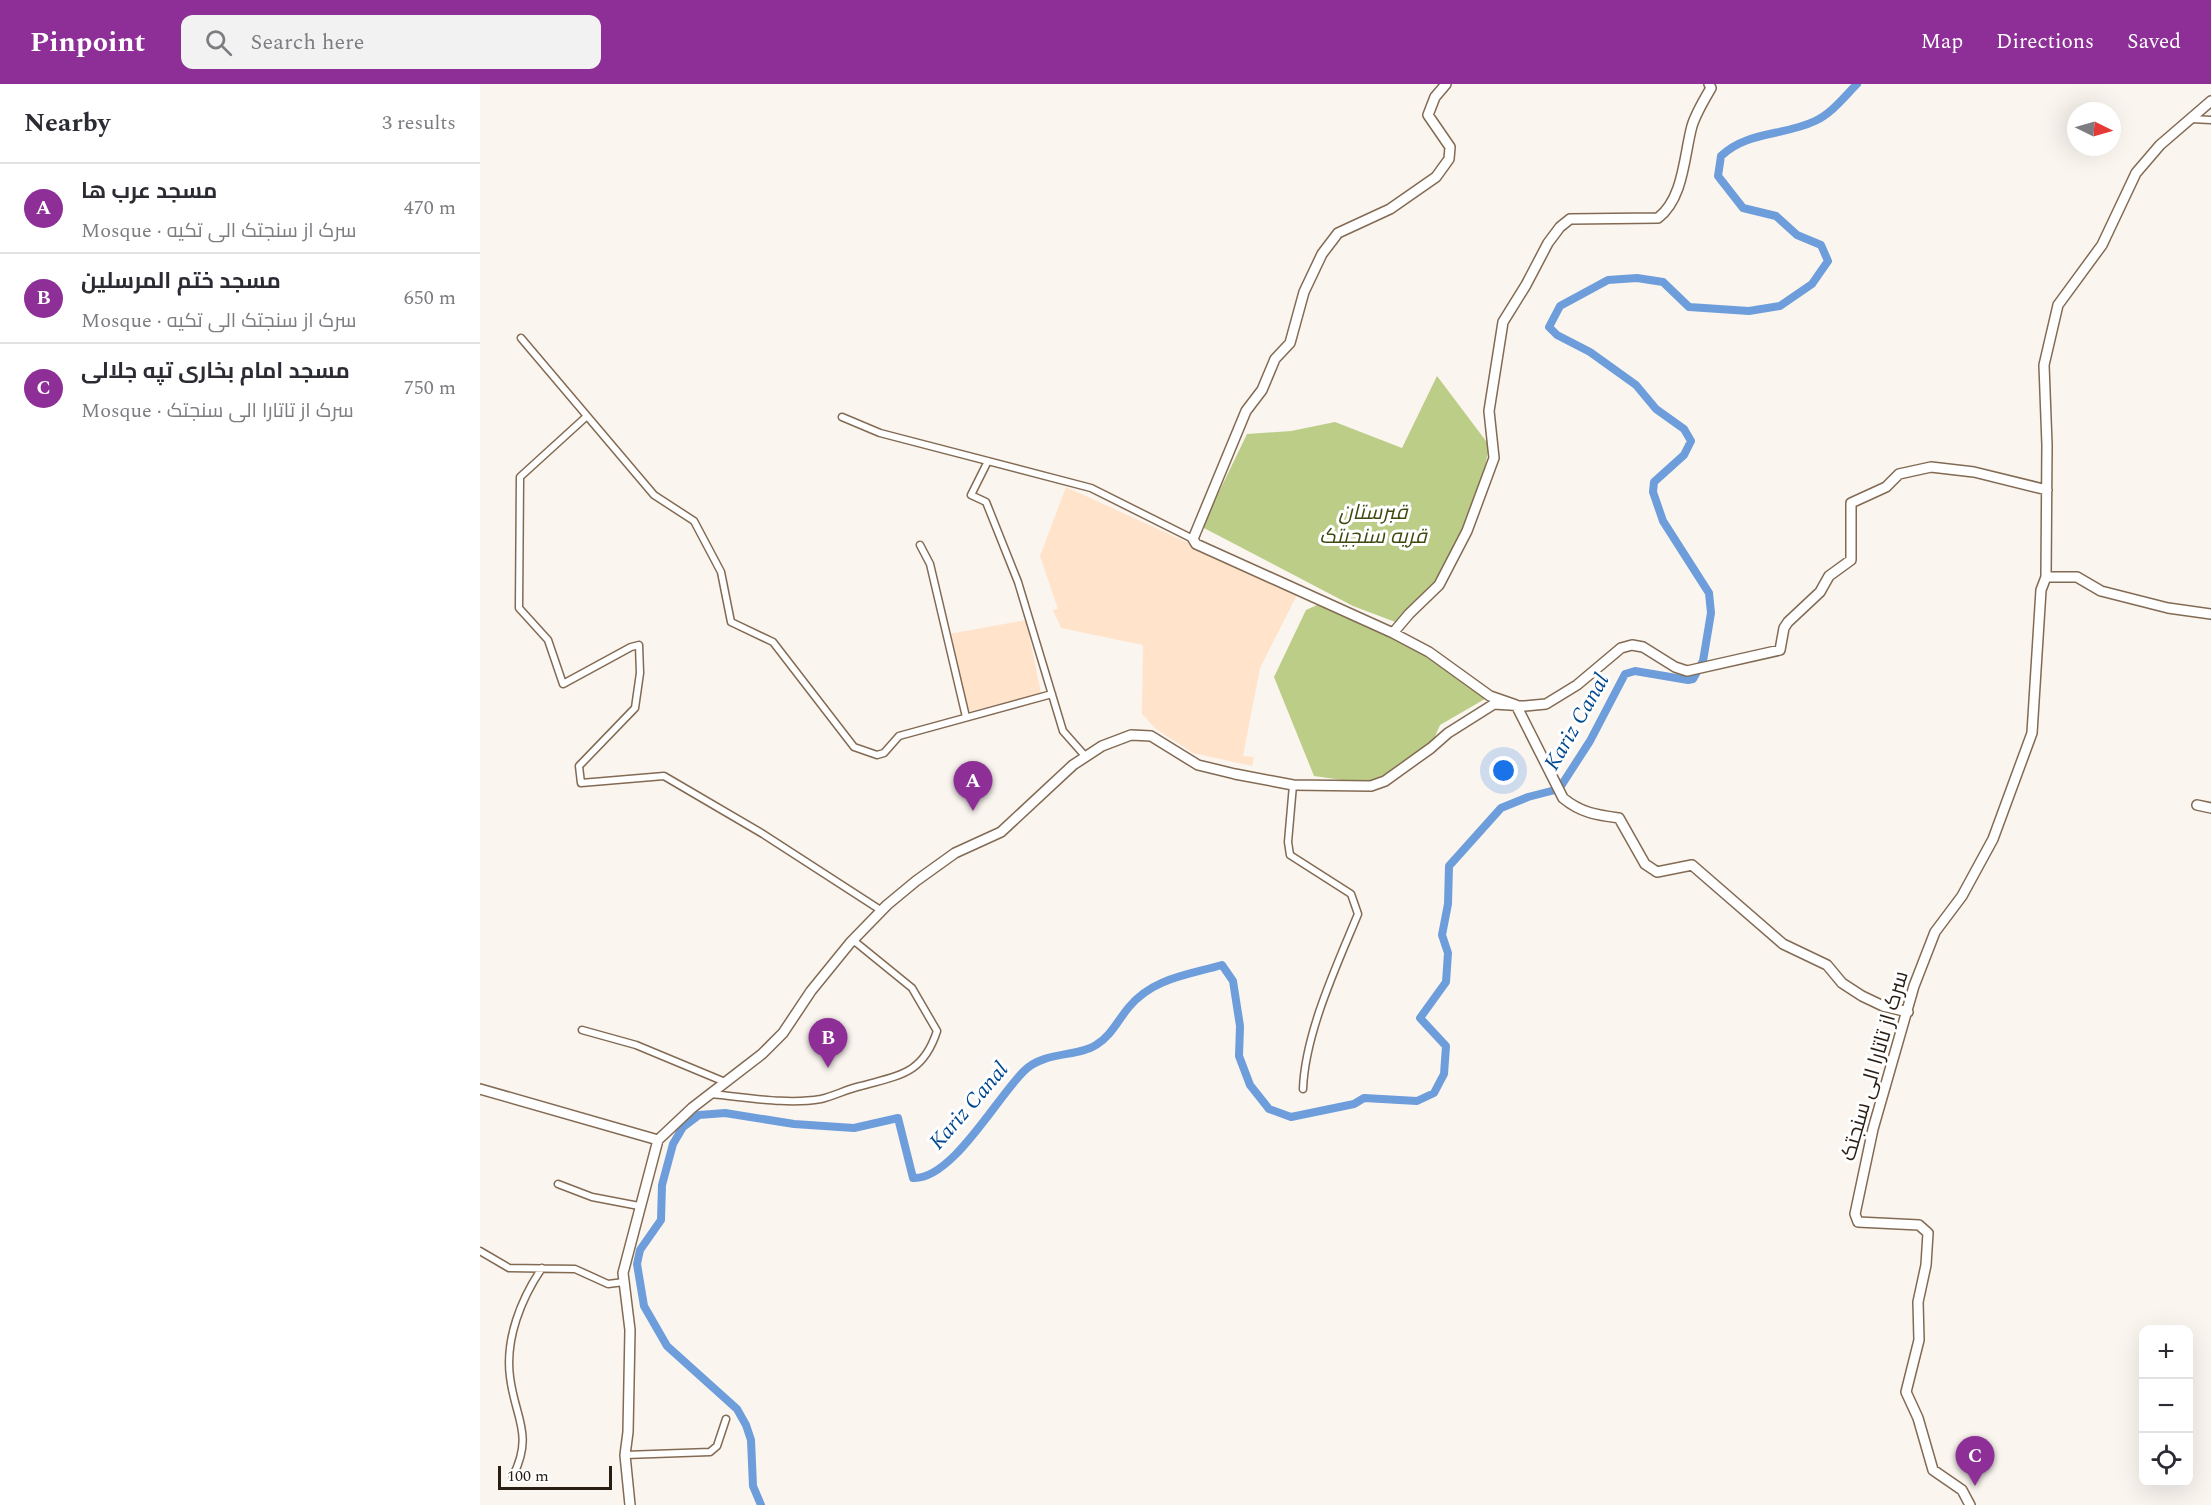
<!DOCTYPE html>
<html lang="en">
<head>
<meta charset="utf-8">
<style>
  :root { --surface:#fff; --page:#f2f2f3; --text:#2b2b33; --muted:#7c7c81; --line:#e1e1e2; --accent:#8e2f97 }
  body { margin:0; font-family:Spectral,Cairo,serif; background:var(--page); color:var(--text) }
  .controls { position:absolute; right:18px; bottom:18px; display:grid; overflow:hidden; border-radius:12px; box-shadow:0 6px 24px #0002 }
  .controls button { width:54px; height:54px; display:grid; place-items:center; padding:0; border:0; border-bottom:2px solid var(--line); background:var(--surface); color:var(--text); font:30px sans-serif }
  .compass { position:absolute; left:1587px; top:18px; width:54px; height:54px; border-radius:50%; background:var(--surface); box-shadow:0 6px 24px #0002; rotate:95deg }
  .scale { position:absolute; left:18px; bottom:15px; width:114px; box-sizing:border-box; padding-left:6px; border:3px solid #281e14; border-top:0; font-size:16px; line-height:21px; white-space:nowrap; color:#281e14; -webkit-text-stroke:4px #fff; paint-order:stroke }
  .you { position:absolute; left:1024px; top:687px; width:21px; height:21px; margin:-15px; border:4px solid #fff; border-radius:50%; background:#1a73e8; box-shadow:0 0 0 9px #1a73e833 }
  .badge { display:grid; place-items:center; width:39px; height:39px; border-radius:50%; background:var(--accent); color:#fff; font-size:20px; font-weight:700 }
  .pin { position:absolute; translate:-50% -50px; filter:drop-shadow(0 2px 3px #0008) }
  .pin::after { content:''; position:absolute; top:32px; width:21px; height:18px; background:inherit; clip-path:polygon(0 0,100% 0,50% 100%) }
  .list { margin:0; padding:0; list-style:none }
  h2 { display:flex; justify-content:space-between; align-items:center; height:78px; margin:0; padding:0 24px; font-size:26px }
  h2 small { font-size:20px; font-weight:400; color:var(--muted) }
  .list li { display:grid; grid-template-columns:39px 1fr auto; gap:18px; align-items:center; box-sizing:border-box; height:90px; padding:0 24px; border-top:2px solid var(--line) }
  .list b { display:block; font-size:22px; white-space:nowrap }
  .list p { margin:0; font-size:20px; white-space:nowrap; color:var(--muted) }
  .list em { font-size:20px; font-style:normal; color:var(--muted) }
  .icon { flex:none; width:33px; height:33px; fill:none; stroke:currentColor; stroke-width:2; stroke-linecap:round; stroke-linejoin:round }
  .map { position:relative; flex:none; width:1731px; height:1421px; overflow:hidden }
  header { display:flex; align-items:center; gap:36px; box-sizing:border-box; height:84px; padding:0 30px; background:var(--accent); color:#fff }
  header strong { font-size:28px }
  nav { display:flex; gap:33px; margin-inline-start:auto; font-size:21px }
  .search { width:420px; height:54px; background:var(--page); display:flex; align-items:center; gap:15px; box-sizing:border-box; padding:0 21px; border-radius:12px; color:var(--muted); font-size:22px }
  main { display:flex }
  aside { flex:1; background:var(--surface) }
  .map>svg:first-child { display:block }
  .built { fill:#ffe3ca }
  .green { fill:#bccd87 }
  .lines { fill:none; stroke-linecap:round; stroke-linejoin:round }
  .canal { stroke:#6d9dda; stroke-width:8 }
  .street-casing { stroke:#836a53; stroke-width:9 }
  .secondary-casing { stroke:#836a53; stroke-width:12 }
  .street { stroke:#fff; stroke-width:6 }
  .secondary { stroke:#fff; stroke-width:9 }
  .labels { text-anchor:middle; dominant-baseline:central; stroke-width:6; stroke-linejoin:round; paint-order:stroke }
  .park-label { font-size:21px; font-style:italic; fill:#3f4a10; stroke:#fff }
  .street-label { font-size:21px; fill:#281e14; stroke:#fff }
  .water-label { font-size:22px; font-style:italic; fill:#00488f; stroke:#fff }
</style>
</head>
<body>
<header>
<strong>Pinpoint</strong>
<div class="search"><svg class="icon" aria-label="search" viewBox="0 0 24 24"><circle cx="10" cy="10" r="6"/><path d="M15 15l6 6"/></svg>Search here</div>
<nav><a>Map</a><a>Directions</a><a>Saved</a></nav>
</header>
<main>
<aside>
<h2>Nearby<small>3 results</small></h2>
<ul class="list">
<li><span class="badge">A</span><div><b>مسجد عرب ها</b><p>Mosque · سرک از سنجتک الی تکیه</p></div><em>470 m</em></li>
<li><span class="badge">B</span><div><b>مسجد ختم المرسلین</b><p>Mosque · سرک از سنجتک الی تکیه</p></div><em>650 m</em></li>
<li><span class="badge">C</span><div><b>مسجد امام بخاری تپه جلالی</b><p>Mosque · سرک از تاتارا الی سنجتک</p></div><em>750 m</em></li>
</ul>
</aside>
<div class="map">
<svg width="1731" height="1421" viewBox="0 0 1731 1421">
  <rect width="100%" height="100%" fill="#faf5ef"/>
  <!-- built -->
  <path class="built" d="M 586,403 L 818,509 L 780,584 L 763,672 L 774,673 L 772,682 L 713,669 L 676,645 L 662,630 L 663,561 L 581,544 L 573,526 L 578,525 L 560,472 Z
    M 546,536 L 561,609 L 491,627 L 487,624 L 469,550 Z"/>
  <!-- green -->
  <path class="green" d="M 957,292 L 1009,361 L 1003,395 L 964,491 L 918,539 L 873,522 L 722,443 L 767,350 L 811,347 L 855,338 L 922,364 Z
    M 837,521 C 901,544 961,560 1010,612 L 960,641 L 954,655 L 909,690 L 883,699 L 834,692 L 794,593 L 826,526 Z"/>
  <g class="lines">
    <!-- canal -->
    <path class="canal" d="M 281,1421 L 273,1402 L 271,1356 L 266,1341 L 257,1325 L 187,1262 L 164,1222 L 157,1180 L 160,1166 L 181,1136 L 182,1101 L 193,1060 L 203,1043 L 219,1031 L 245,1029 L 314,1040 L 374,1044 L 418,1034 L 433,1094 C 472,1096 517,1013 544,987 C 564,967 598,973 616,961 C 631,952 638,936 649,923 C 673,894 708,891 742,881 L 753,897 L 760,942 L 759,972 L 770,1001 L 789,1025 L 811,1033 L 874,1020 L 884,1014 L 937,1017 L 954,1009 L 964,990 L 966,962 L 940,934 L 966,898 L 968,869 L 962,851 L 968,820 L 969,782 L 1021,724 L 1048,713 L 1079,705 L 1110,657 L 1145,590 L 1155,587 L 1208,596 L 1213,595 L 1223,577 L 1231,529 L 1229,509 L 1183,437 L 1173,408 L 1174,398 L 1204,371 L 1211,357 L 1204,345 L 1176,325 L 1156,301 L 1110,268 L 1077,251 L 1069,243 L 1080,222 L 1128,196 L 1157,194 L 1183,198 L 1209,223 L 1269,227 L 1300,222 L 1332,200 L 1348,177 L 1341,161 L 1317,151 L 1296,132 L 1263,124 L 1238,92 L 1241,72 C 1267,47 1304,52 1335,37 C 1352,29 1364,13 1377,0"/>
    <!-- street casing -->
    <g class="street-casing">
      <path id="street" d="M 1711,35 L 1731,36
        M 41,254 L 174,411 L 214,437 L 241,488 L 251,538 L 293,558 L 374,663 L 397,671 L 404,669 L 419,652 L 572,610
        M 107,332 L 40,393 L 39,524 L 68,556 L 83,600 L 151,563 L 159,561 L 160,589 L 155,624 L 99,682 L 101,699 L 184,692 L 283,750 L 402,827
        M 362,333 L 400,349 L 611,404 L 713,455
        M 508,377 L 491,411 L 506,418 L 538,498 L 583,647 L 606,673
        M 440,461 L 450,480 L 486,633
        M 813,701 L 808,758 L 810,771 L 871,810 L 878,830 C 857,881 825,949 823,1005
        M 102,946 L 156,961 L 245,998
        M 230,1010 C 266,1013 306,1021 341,1015 C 354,1012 367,1005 381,1002 C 420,991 443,990 457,947 L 432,904 L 373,856
        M 78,1100 L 112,1113 L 159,1122
        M 0,1167 L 29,1184 L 95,1185 L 128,1200 L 144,1198
        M 145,1371 L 230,1368 L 237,1362 L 246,1335
        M 33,1392 C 54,1350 35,1334 30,1293 C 25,1255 41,1215 62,1184"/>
    </g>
    <!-- secondary casing -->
    <g class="secondary-casing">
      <path id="secondary" d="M 966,0 L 955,13 L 948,31 L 970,63 L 969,75 L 956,93 L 910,125 L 858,149 L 842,170 L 824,208 L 810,259 L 795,275 L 782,306 L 766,327 L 713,455 L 716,460 L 913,549 L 949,568 L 1010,612 L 1036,621 L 1083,714 C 1101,729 1117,731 1139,734 L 1165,780 L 1177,788 L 1212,781 L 1303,860 L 1347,881 L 1362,899 L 1382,912 L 1403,922 L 1428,928
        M 1731,17 L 1680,61 L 1656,89 L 1622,161 L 1578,221 L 1564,281 L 1567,361 L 1566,493 L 1597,493 L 1621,507 L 1688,524 L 1731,530
        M 913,549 L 929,530 L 959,501 L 987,447 L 1014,374 L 1009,327 L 1023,238 L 1046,201 L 1068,159 L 1080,143 L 1090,135 L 1178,134 C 1204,114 1204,71 1212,42 C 1216,29 1224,16 1231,4 L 1229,0
        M 1717,721 L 1731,724
        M 0,1005 L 178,1056
        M 150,1421 L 145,1371 L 148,1348 L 150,1246 L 143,1189 L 178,1056 L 212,1024 L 282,970 L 303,949 L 331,907 L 370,859 L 407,821 L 436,797 L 475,769 L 521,748 L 593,681 L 622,662 L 651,651 L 671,652 L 718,681 L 755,690 L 813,701 L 891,702 L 905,697 L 951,664 L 968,649 L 1014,620 L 1045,622 L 1066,620 L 1097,601 L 1141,564 L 1152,561 L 1163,563 L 1195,583 L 1207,587 L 1300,566 L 1304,544 L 1308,538 L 1340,508 L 1349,492 L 1371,476 L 1371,419 L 1406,403 L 1419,390 L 1451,383 L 1494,388 L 1567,406
        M 1490,1421 L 1482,1406 L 1453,1386 L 1438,1334 L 1426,1308 L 1439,1256 L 1438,1218 L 1446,1181 L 1448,1149 L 1439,1141 L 1378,1138 L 1375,1130 L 1393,1045 L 1434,902 L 1455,848 L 1482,812 L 1513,755 L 1552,649 L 1561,506 L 1566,493"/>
    </g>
    <!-- street -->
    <use href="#street" class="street"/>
    <!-- secondary -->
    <use href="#secondary" class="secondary"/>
  </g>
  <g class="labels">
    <!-- park labels -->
    <g class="park-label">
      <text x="893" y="429">قبرستان<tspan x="893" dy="24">قریه سنجیتک</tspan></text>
    </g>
    <!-- street labels -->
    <g class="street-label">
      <text transform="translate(1395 982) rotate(-74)">سرک از تاتارا الی سنجتک</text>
    </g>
    <!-- water labels -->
    <g class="water-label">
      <text transform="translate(1097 638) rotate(-60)">Kariz Canal</text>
      <text transform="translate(489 1022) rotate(-49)">Kariz Canal</text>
    </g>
  </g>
</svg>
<div class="controls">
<button>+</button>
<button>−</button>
<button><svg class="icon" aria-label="locate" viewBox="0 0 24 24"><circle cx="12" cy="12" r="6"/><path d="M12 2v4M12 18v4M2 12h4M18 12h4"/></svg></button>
</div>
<svg class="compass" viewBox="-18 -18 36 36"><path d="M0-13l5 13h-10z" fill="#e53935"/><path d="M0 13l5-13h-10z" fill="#7c7c81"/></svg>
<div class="scale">100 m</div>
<div class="you"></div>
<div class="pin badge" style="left:493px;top:727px">A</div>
<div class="pin badge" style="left:348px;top:984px">B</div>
<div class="pin badge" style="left:1495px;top:1402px">C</div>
</div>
</main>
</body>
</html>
